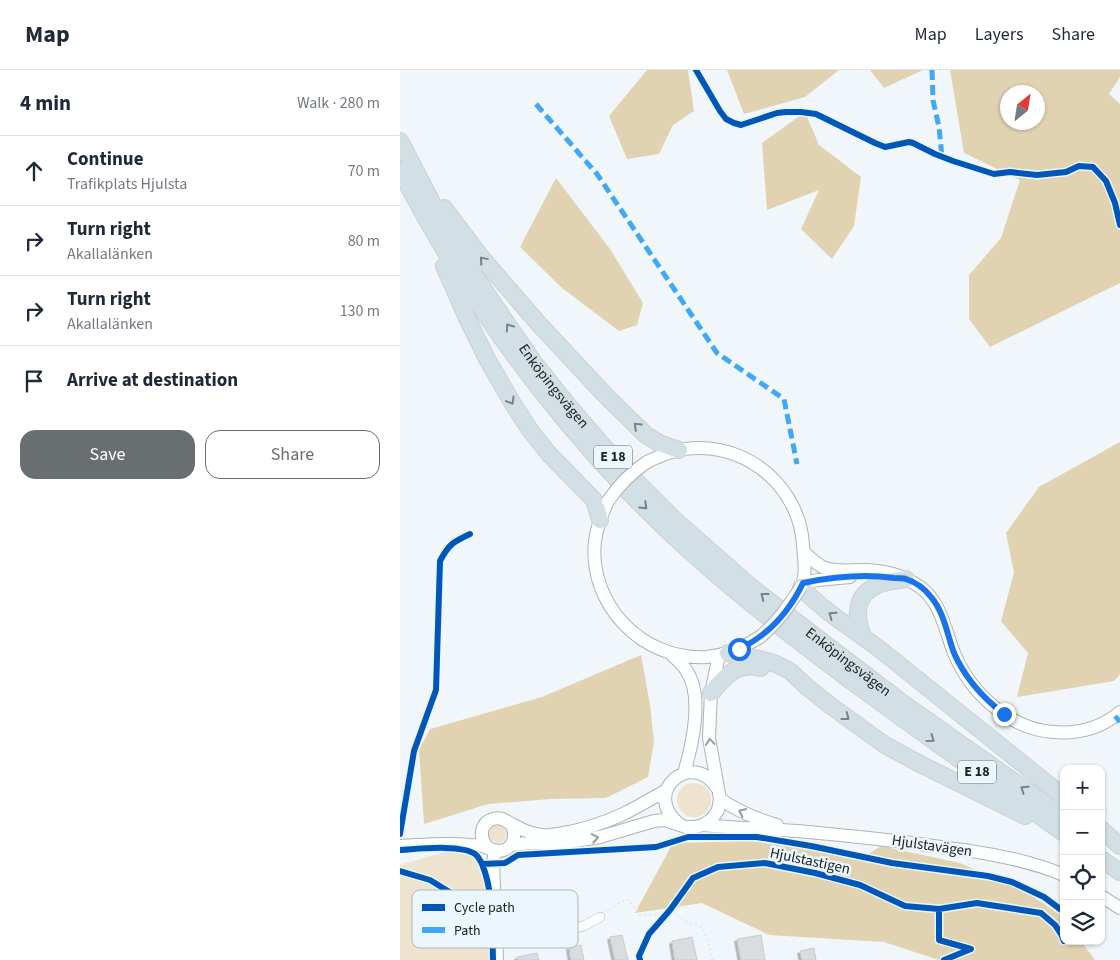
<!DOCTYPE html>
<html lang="en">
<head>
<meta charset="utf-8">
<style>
  :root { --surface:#fff; --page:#f6f6f7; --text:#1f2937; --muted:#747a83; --line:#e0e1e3; --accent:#696e70 }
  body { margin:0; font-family:"Source Sans 3",sans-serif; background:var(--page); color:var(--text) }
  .controls { position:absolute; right:15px; bottom:15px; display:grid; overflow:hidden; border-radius:10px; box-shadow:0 1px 4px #0004 }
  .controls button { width:45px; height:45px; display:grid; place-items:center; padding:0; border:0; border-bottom:1px solid var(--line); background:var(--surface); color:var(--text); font:25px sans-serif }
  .compass { position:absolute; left:600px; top:15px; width:45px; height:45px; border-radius:50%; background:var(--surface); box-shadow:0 1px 4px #0004; rotate:30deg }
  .stop { position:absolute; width:15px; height:15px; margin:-11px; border:4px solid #1a73e8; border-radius:50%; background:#fff }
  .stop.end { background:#1a73e8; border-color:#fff; box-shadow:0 1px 5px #0008 }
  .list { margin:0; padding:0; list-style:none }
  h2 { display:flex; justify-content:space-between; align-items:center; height:65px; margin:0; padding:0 20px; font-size:21px }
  h2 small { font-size:16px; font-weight:400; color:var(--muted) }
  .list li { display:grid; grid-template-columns:32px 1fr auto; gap:15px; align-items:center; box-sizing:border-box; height:70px; padding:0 20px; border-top:1px solid var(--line) }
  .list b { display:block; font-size:19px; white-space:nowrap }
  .list p { margin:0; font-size:16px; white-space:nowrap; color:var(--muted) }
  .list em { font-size:16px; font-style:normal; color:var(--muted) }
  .actions { display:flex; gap:10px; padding:15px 20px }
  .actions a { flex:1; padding:11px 0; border:1px solid var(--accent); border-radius:15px; text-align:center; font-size:18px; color:var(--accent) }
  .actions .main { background:var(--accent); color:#fff }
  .icon { flex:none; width:28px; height:28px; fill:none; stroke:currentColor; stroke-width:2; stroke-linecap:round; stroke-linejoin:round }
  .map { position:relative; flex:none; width:720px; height:890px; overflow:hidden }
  header { display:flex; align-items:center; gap:30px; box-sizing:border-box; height:70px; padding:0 25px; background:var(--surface); border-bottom:1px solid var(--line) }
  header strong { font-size:24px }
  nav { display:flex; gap:28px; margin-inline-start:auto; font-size:18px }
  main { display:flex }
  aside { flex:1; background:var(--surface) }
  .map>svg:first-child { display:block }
  .green { fill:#ede3cf }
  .forest { fill:#e1d2b2; fill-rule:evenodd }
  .building { fill:#d9dde0; stroke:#c7ccce; filter:url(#shadow) }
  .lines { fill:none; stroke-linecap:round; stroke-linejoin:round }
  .street-casing { stroke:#afb3b5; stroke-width:10 }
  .secondary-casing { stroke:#afb3b5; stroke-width:14 }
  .highway-casing { stroke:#cdd0d1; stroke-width:18 }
  .path { stroke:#dcdedf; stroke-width:2; stroke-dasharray:1 4; stroke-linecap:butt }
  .street { stroke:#fdfefe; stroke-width:9 }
  .secondary { stroke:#fdfefe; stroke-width:12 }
  .highway { stroke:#d2dfe5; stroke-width:16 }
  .secondary-bridge-casing { stroke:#afb3b5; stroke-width:14; stroke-linecap:butt }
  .secondary-bridge { stroke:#fdfefe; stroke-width:12 }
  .quiet { stroke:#3fa9f5; stroke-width:5; stroke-dasharray:10 5; stroke-linecap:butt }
  .cycleway-casing { stroke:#ecf7fd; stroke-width:9 }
  .cycleway { stroke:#0057b8; stroke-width:6 }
  .oneway { stroke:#798286 }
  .oneway2 { stroke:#9a9c9d }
  .route { stroke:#1a73e8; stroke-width:6 }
  .labels { text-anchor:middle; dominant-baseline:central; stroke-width:5; stroke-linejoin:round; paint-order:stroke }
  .shield { fill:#ecf7fd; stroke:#5d6366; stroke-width:1 }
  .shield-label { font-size:14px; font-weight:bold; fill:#202426 }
  .street-label { font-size:15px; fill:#202426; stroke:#ecf7fd }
  .key { fill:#ecf7fd; stroke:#afb8bc; stroke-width:1 }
  .key-label { font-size:14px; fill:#202426 }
</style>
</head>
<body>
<header>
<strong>Map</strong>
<nav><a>Map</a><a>Layers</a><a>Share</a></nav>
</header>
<main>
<aside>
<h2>4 min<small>Walk · 280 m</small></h2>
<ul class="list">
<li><svg class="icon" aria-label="ahead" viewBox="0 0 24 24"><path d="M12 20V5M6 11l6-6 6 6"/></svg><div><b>Continue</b><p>Trafikplats Hjulsta</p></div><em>70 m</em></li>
<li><svg class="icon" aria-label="right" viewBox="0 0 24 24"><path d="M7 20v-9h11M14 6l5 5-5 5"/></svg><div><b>Turn right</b><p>Akallalänken</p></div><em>80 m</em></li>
<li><svg class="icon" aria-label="right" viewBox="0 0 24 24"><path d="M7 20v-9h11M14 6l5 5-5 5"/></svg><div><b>Turn right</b><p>Akallalänken</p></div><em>130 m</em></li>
<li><svg class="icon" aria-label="arrive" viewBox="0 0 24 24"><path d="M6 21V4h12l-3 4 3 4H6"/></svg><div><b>Arrive at destination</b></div></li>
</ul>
<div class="actions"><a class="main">Save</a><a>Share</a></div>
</aside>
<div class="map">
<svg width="720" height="890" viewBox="0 0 720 890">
  <defs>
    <filter id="shadow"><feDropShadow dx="-2.5" dy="2.5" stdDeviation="0" flood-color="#0004"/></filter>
  </defs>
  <rect width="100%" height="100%" fill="#f0f6f9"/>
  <!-- green -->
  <path class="green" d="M277 730a17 17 0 1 1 34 0a17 17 0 1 1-34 0Z
    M89 764a9 9 0 1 1 18 0a9 9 0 1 1-18 0Z
    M 45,782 L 72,785 L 82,799 L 89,834 L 91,890 L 0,890 L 0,795 Z"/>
  <!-- forest -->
  <path class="forest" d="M 247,0 L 288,0 L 294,41 L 273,55 L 259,84 L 227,89 L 209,46 Z
    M 327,0 L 439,0 L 405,27 L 344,44 Z
    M 470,0 L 523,0 L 484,18 Z
    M 550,0 L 720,0 L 720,7 L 709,24 L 720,34 L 720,213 L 590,277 L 569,249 L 569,205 L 601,168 L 620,110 L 564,83 ZM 608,22 L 638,22 L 638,52 L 608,52 Z
    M 405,42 L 419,75 L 461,107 L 454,156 L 432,189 L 401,159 L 419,120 L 367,140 L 362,73 Z
    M 156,108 L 210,179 L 243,233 L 237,255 L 219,261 L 162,218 L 120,177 Z
    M 720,372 L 720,604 L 714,611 L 617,627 L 628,583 L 601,551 L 614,503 L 606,463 L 639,417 Z
    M 241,585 L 250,635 L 254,672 L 248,707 L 206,728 L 150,729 L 88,734 L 24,754 L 19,680 L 30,659 L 142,627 Z
    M 351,771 L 465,786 L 481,776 L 560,793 L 629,824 L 663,847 L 664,849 L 664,871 L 681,871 L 695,890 L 539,890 L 484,872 L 369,865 L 302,833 L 235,843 L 273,773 Z"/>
  <!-- building -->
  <path class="building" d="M 222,865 L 228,890 L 215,890 L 210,867 Z
    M 361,865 L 365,890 L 341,890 L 337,869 Z
    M 292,867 L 297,890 L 275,890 L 272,871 Z
    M 181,875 L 184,890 L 171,890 L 169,877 Z
    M 414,878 L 416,890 L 402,890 L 400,881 Z
    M 137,883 L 139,890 L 118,890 L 117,887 Z"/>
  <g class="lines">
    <!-- street casing -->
    <g class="street-casing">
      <path id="street" d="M 96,874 L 184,856 L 200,847"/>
    </g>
    <!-- secondary casing -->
    <g class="secondary-casing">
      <path id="secondary" d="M 247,392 C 263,384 280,378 298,378 C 353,377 400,421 403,475 C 404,489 407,505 401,517
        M 208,431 C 202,444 197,456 195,471 C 188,534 242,591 307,587 C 326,585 343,578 360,567
        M 404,482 C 410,488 417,495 425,498 C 437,502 450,500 463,500 C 482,500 503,505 520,517 C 541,532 545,560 554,583 C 570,622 609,659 653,662 C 677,664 701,658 720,642
        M 403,513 L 418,510 L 450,507
        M 270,583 C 275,588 282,593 286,600 C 304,625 292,676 284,703
        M 320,729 C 338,741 356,749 377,755
        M 278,753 C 241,721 293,679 317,718
        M 303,755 C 335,758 367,759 398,761 C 441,765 484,769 527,775 C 573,781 621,787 664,805
        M 112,775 L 134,773 L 163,773 L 200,767 L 254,751 L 265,750 L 286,757 L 295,757 L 303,755 L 312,749 L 318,740 L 320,729 L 309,668 L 311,623 L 319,585
        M 0,776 C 23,775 47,772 70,775 C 75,775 81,775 85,777 C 92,779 96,783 104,780 C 115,776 116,764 112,755
        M 87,777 C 79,767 80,753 93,749 C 102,746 106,752 114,755 C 122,760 132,764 142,765 C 151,766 161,763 169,762 C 188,758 206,752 223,744 C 238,737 252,728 267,720
        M 95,781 L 93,793 L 97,890
        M 701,826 L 720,838"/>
    </g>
    <!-- highway casing -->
    <g class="highway-casing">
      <g id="highway">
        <path id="s1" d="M 0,71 L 52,171 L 93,233 L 133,291 L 168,335 L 205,378 L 238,413 L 276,451 L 351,517 L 412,564 L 500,631 L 664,747"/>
        <path d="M 0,100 C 60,217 135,323 225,418 C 293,490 371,551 450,610 C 521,662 592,713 664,763"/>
        <path d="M 44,138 L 81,187 L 138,253 L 206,326 L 246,365 L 259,373 L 279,380"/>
        <path d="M 44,196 L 66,246 L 87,289 L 113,334 L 130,360 L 149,384 L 194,430 L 200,450"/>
        <path d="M 401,517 C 424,542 455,560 482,581 C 543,630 603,678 664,727"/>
        <path d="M 463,567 C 455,546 454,525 478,515 C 486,511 497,511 506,509"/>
        <path d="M 328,583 L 359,589 L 376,594 L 390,601 L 407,617 L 431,636 L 485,675 L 522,695 L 625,746"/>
        <path d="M 311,623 C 326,605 337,592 361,598"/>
        <path d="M 701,759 L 720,776"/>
        <path d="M 701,789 L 720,802"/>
      </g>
    </g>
    <!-- path -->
    <path class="path" d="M 270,840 L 284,851 L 302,857 L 305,864 L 313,890
      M 206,842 L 222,831 L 229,830 L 239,845 L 265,845"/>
    <!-- street -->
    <use href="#street" class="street"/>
    <!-- secondary -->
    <use href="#secondary" class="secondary"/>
    <!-- highway -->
    <use href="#highway" class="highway"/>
    <!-- secondary-bridge casing -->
    <g class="secondary-bridge-casing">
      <path id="secondary-bridge" d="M 208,431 C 219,415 230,403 247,392
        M 360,567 C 378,552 388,537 401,517"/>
    </g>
    <!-- secondary-bridge -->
    <use href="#secondary-bridge" class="secondary-bridge"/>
    <!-- quiet -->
    <path class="quiet" d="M 532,0 L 533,30 L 539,57 L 542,87
      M 136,34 L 197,104 L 317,283 L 384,329 L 397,394
      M 715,646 L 720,652"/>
    <!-- cycleway casing -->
    <g class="cycleway-casing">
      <path id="cycleway" d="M 296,0 L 320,41 L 326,49 L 334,53 L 341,55 L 377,43 L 386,42 L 401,42 L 416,44 L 475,73 L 485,77 L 490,76 L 509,72 L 513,73 L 535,84 L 553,91 L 594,104 L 610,102 L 637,105 L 666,102 L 679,96 L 693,97 L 706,111 L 715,133 L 720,155
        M 0,764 L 14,681 L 36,620 L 40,491 C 49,474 53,472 70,464
        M 0,780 C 17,779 61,774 75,784 C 78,786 80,790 82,794 L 105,793 L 118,785 L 256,777 L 288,767 L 357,767 L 411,776 L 492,793 L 588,806 L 612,812 L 644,827 L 664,842
        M 82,794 C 94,823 92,858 93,890
        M 0,801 L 30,810 L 69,834 L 91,842
        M 539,839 L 539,870 L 571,879 L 544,890
        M 240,890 L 239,886 L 249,864 L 270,840 L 293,808 L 318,797 L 365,793 L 415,803 L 460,815 L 505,836 L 539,839 L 577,833 L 641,843 L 655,855 L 661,864 L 664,871"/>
    </g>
    <!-- cycleway -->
    <use href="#cycleway" class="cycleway"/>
  </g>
  <!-- one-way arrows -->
  <defs><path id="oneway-chevron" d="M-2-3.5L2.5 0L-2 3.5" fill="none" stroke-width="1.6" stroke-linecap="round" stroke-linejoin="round" transform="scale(1.25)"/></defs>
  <g class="oneway">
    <use href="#oneway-chevron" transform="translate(83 190) rotate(-130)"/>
    <use href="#oneway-chevron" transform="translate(109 257) rotate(-125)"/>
    <use href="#oneway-chevron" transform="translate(111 331) rotate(59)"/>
    <use href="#oneway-chevron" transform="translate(237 356) rotate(-137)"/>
    <use href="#oneway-chevron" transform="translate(244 436) rotate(44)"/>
    <use href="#oneway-chevron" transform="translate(364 526) rotate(-142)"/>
    <use href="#oneway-chevron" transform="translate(432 545) rotate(-145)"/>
    <use href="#oneway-chevron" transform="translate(446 647) rotate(37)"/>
    <use href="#oneway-chevron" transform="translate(531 669) rotate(36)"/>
    <use href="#oneway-chevron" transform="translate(624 719) rotate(-145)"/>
  </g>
  <g class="oneway2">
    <use href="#oneway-chevron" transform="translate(310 672) rotate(-96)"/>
    <use href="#oneway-chevron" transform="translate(342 742) rotate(-155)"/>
    <use href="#oneway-chevron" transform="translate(195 768) rotate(-10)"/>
  </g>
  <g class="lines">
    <!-- route -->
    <path class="route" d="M 339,579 C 369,565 389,542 403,513 C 432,507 465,504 494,508 C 498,508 502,508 506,509 C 515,512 525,519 531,527 C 544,542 547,564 554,583 C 565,608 583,628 604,644"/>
  </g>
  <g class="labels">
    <!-- shield labels -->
    <g class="shield">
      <rect x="194" y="375.5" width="38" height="23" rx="4"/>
      <rect x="558" y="690.5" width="38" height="23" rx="4"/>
    </g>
    <g class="shield-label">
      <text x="213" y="387">E 18</text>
      <text x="577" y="702">E 18</text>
    </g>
    <!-- street labels -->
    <g class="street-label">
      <text stroke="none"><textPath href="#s1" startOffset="290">Enköpingsvägen</textPath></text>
      <text stroke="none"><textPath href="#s1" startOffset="695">Enköpingsvägen</textPath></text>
      <text transform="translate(532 776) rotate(8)">Hjulstavägen</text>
      <text transform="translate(410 791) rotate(12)">Hjulstastigen</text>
    </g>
  </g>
  <!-- legend -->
  <rect x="12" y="820" width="166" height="58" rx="8" class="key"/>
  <rect x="22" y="834" width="23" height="7" fill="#0057b8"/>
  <rect x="22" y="857" width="23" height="6" fill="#3fa9f5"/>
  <g class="key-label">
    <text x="54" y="842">Cycle path</text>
    <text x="54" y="865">Path</text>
  </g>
</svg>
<div class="controls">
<button>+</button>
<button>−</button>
<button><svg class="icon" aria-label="locate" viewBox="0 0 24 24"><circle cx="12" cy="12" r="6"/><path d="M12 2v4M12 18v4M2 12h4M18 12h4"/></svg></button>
<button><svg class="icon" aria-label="layers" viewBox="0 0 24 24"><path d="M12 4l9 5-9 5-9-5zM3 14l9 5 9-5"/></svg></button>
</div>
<svg class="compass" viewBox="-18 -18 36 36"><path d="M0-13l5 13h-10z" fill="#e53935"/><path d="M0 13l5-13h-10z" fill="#747a83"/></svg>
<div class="stop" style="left:339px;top:579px"></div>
<div class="stop end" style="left:604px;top:644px"></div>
</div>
</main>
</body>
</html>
